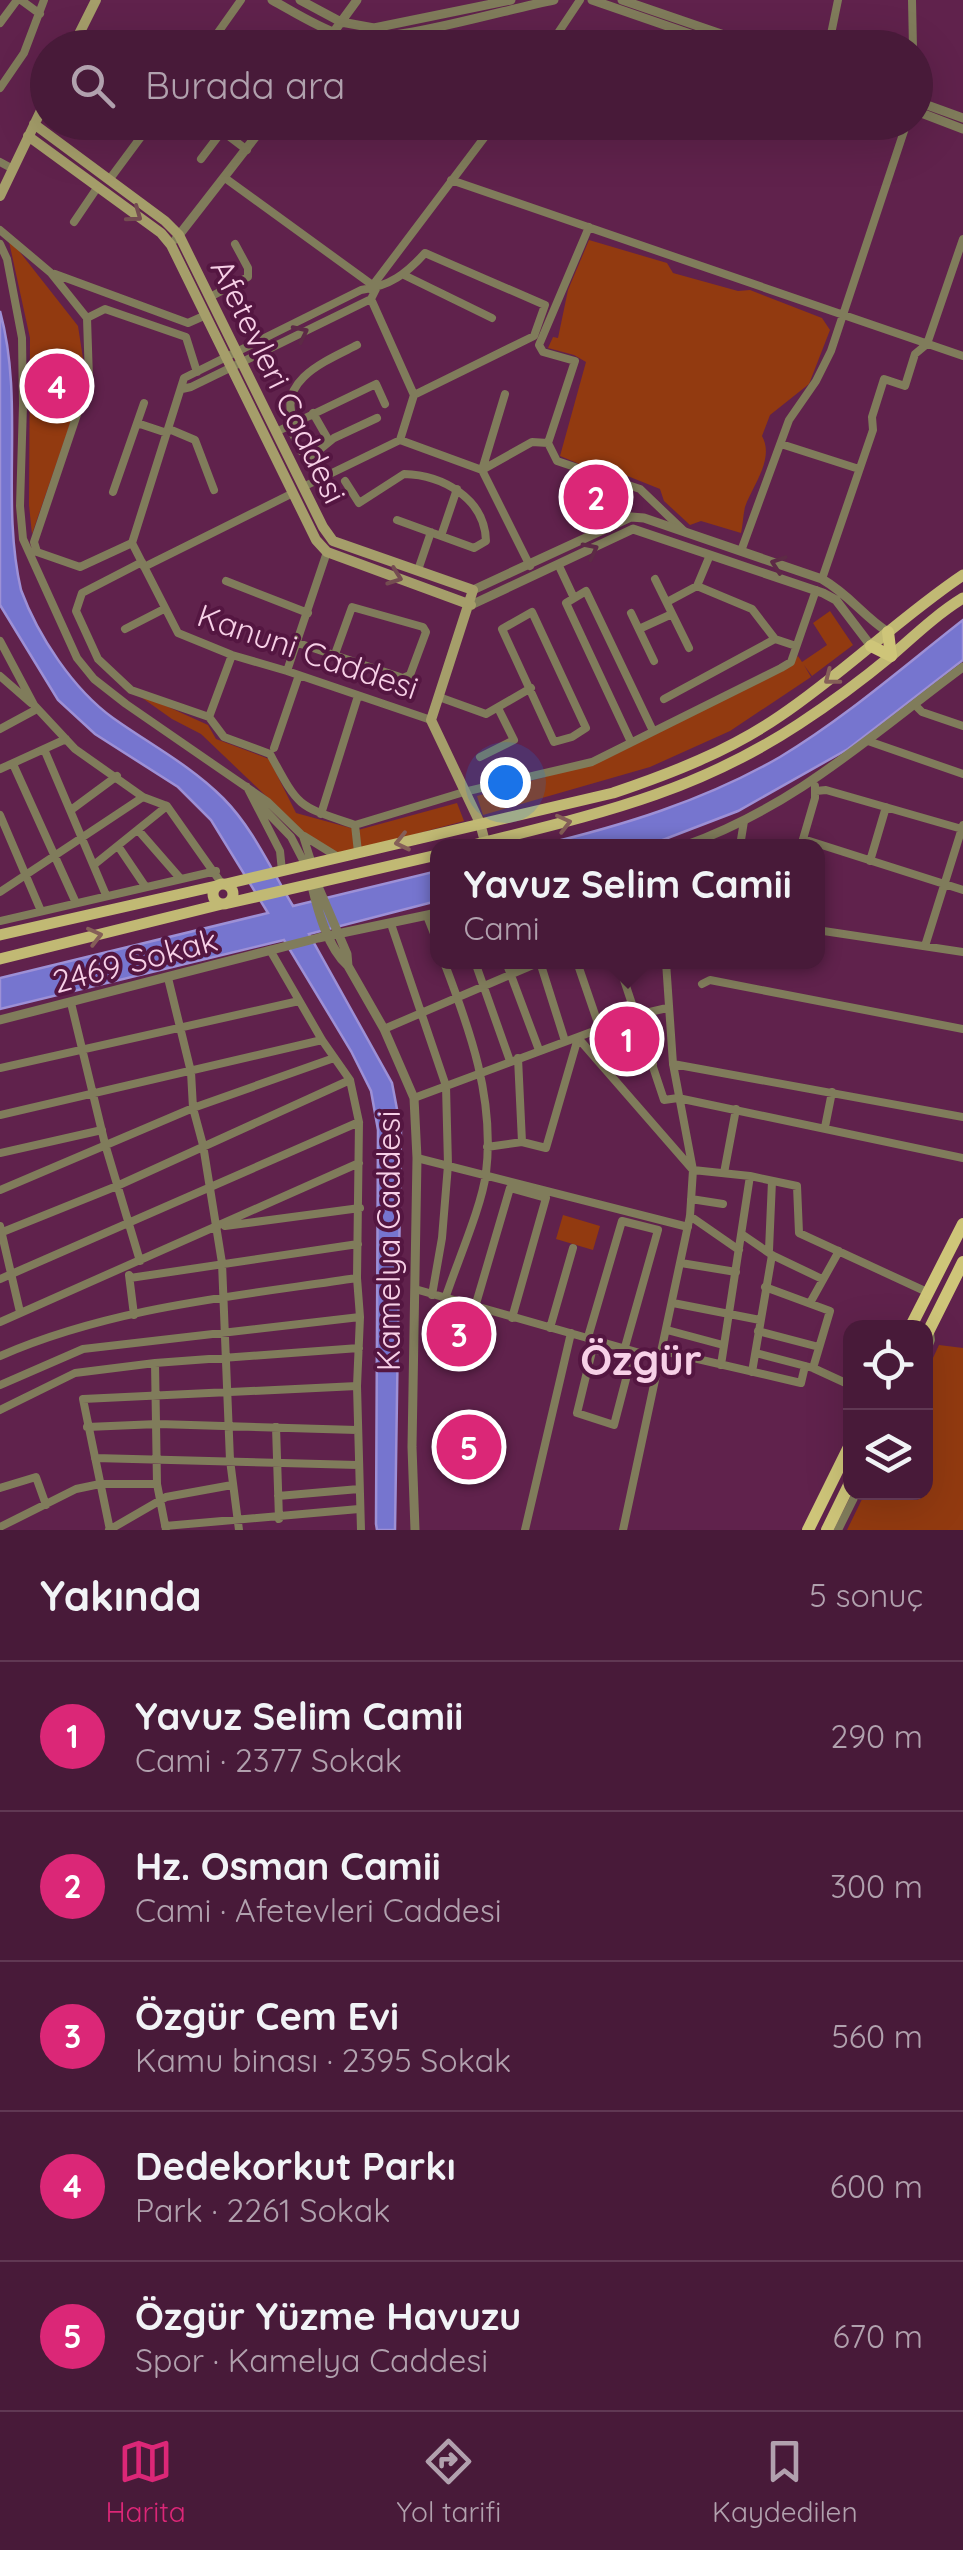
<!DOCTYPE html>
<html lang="tr">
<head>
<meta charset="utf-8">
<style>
  :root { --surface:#481a39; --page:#522744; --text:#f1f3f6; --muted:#b1a1ae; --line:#603853; --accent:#db2777 }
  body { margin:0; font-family:Quicksand,sans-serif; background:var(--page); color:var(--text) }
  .controls { position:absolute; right:30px; bottom:30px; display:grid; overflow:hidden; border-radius:20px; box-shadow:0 10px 40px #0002 }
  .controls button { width:90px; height:90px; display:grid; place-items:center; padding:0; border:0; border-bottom:2px solid var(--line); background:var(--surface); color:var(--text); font:50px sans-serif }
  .you { position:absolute; left:505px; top:782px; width:35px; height:35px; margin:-25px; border:8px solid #fff; border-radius:50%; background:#1a73e8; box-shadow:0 0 0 15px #1a73e833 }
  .badge { display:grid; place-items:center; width:65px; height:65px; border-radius:50%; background:var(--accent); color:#fff; font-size:32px; font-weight:700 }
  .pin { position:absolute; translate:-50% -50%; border:5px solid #fff; box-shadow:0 2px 10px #0006 }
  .popup { position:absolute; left:430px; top:839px; width:395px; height:130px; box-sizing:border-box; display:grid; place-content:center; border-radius:20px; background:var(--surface); filter:drop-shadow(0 2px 8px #0005); font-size:32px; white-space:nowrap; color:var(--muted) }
  .popup b { font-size:38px; color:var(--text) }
  .popup::after { content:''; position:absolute; left:50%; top:100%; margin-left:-20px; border:20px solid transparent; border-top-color:var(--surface) }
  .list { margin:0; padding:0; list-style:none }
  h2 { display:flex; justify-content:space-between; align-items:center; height:130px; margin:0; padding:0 40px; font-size:42px }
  h2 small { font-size:32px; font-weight:400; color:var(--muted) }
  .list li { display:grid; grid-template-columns:65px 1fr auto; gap:30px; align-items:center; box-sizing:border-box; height:150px; padding:0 40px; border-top:2px solid var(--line) }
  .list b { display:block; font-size:38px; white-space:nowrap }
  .list p { margin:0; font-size:32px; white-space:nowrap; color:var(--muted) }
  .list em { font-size:32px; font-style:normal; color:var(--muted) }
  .icon { flex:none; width:55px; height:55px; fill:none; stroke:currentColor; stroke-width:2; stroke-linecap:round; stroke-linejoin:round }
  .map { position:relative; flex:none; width:963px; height:1530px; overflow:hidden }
  .search { position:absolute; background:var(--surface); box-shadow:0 10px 40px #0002; left:30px; right:30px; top:30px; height:110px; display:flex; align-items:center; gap:25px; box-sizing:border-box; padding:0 35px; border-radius:55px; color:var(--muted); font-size:38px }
  .sheet { height:880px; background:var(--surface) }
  nav { display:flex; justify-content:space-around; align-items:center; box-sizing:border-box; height:140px; border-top:2px solid var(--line); background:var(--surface); font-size:28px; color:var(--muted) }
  nav a { display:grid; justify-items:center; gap:5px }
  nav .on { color:var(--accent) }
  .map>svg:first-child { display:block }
  .green { fill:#923a10 }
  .water { fill:#7675cf; stroke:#9d90d6; stroke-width:2.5 }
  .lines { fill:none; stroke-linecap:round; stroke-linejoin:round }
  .minor { stroke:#807c5b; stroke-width:8 }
  .tertiary { stroke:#807c5b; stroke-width:9 }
  .secondary { stroke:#a59e6a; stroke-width:10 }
  .primary { stroke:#c1b974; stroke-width:11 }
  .trunk { stroke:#cec579; stroke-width:12 }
  .oneway { stroke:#744c51 }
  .oneway2 { stroke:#5d2a46 }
  .oneway3 { stroke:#855f58 }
  .labels { text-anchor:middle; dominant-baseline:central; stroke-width:8; stroke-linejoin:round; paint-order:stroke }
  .street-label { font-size:32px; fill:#f7d0e7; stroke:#541641 }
  .district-label { font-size:42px; font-weight:bold; fill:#f7d0e7; stroke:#541641 }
</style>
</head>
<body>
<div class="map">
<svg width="963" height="1530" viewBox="0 0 963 1530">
  <rect width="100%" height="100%" fill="#60224c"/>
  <!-- green -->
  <path class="green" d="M 8,237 L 78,326 L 86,378 L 32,534 L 29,505 L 30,338 Z
    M 589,240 L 667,263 L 673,273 L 738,291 L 750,290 L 822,318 L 830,330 L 809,384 L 770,415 L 762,436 C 775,459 752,486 745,507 C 743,515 743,525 741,533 L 701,521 L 690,525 L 664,501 L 660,489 L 615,471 L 606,475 L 560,456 L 586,362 L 574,355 L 548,348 L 553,337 L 558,338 L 568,290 Z
    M 830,611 L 853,645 L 812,676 L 804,665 L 811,677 L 730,731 L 650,767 L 483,815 L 477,796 L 598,762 L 790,665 L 798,656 L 802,662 L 827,645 L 813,623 Z
    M 131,690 L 208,725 L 216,739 L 269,759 L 296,813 L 358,830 L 457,803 L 464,821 L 330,857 L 201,734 L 172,719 Z
    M 563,1215 L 600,1226 L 593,1250 L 556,1239 Z
    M 939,1345 L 963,1348 L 963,1530 L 847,1530 L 865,1493 L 926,1492 L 926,1373 Z"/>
  <!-- water -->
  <path class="water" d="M 0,311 C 25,402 0,500 21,590 C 38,636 73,689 113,718 C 151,745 190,765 223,798 C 253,828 272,871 293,906 L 437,871 L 437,901 L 309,934 L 392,1083 L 401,1130 L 395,1530 L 377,1530 L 376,1524 L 378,1130 L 371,1091 L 351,1051 L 284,940 L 0,1009 L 0,978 L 268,913 L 211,820 L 178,787 L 95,734 L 58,700 L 0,605 Z
    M 963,620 L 963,660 L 848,749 L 738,811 L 647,846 L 537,846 C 621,826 704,801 780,757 C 845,718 903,667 963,620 Z"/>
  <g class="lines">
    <!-- minor -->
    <path class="minor" d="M 21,0 L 40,14
      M 912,0 L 913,48
      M 0,23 L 17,0
      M 830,39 L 838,0
      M 207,48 L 241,0
      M 548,48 L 580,0
      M 0,88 L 24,53 L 44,0
      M 222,131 L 247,150
      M 201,159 L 229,122
      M 0,162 L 13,169
      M 225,178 L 371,284
      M 109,180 L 152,122
      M 451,180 L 963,356
      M 74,222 L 97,188
      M 0,230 L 51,273 L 87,318 L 89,379 L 34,542 L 37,552 L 80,567 L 132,543
      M 0,244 L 7,259 L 22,338 L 23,405 L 20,506 L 23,539 L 77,658 L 94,679 L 126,704 L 268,802 L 303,836 L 312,864
      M 55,274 L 188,323 L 206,315
      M 404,275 L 492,318
      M 370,289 L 496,122
      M 210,297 L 248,277 L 248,268 L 235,244
      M 371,299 L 414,395
      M 87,318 L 105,309 L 186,337 L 197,372
      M 182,389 L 191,387 L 371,299 L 376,289
      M 414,395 L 534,336 L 545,305 L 425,253 C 406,274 390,286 361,290 L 184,378 L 132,543 L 178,633 L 232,655 L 287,671 L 431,720
      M 313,413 L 329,441
      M 294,421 C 276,380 328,360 357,345
      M 137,423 L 167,433
      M 289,426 L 301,451 L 312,456 L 334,438 L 377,418
      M 169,429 L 195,440 L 214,490
      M 276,432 L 376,384 L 385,404
      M 400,440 L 482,470 L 530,566
      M 548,443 L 557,461 L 640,489 L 685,532
      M 781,444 L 859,469
      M 482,470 L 532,442 L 548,443 L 575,361 L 543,352 L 539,345 L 589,227
      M 482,470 L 505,394
      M 345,481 L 359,503 L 404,474 C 442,475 485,498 486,541 L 474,548 L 397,520
      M 303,487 L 400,440 L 414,395
      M 113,492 L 144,403
      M 441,536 L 457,489
      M 741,551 L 789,420 L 816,381 L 831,351 L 907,122
      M 142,562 L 82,593 L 76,611 L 98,659 L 131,690 L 209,717 L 224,737 L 270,754 C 300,809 296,805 355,825 L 358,852
      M 559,566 L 574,598
      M 144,567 L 293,493
      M 418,570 L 431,532
      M 655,579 L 689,648
      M 822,579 L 873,430 L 872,417 L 884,379 L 905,386 L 915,354 L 927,344 L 963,239
      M 226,581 L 308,613
      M 697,586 L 752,609 L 775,639
      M 667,602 L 697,586 L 710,555
      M 532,612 L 586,728 L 572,737 L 554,742 L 502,629 Z
      M 631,613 L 654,661
      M 125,629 L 164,609
      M 639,629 L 672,614
      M 0,641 L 34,705 L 75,749 L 143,797 L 167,806 L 222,884
      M 298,643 L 403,678 L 410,675 L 426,632 L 423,627 L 352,607 L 335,654
      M 287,671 L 327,552
      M 0,676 L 31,703
      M 439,697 L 486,714 L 531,688
      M 664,699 L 775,639 L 796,646
      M 915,705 L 922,712 L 963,726
      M 209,717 L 232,655
      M 0,729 L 37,709
      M 868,741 L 963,774
      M 631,742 L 566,603 L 586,591 L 653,731
      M 274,748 L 299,675
      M 44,749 L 106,895
      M 480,757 L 514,740 L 498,708
      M 13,764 L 76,903
      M 0,769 L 66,739
      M 247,787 L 280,851 L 282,871
      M 816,791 L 826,790 L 962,829
      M 260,798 L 262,807 L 291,837 L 306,866
      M 71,810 L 117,776
      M 321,814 L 358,696
      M 0,815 L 41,911
      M 355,825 L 464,792 L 592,762 L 781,668 L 791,662 L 816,590
      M 138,830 L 179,877
      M 304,836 L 338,857
      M 803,839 L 963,890
      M 118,846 L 145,886
      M 740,846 L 744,821
      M 801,846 L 815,798 L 815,786
      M 870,861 L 886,807
      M 95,864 L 167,806
      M 0,892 L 143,797
      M 427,916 L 437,941
      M 0,921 L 216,871
      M 391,924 L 446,1086 L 448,1165 L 442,1238 L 432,1295
      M 817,930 L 963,952
      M 925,946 L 963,825
      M 270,950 L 322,1040 L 350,1080 L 359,1122 L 357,1278 L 360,1317 L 357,1386 L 361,1530
      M 444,962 C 470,1030 495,1099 486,1173 C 482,1206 456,1265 445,1299
      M 475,962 L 510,1061
      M 506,962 L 539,1050
      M 540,962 L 565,1041
      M 577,962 L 600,1029 L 619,1070 L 653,1064
      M 618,962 L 664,1100 L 678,1098 L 963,1158
      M 168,978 L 191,1072 L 193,1108 L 203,1145 L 222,1263 L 230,1460 L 239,1530
      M 702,984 L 710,980 L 963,1029
      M 71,1003 L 105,1144 L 140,1261
      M 384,1029 L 540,962
      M 578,1038 L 693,1170 L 750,1176 L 797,1186 L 799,1233 L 927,1292
      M 518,1058 L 522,1142
      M 673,1064 L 963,1117
      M 0,1068 L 299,1001
      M 414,1098 L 637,1015 L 667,1008
      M 0,1115 L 322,1040
      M 825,1127 L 832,1092
      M 487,1147 L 522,1142 L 546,1148 L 578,1038
      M 0,1153 L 102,1130
      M 417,1158 L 688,1227
      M 724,1173 L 736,1109
      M 0,1190 L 193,1108 L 334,1058
      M 691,1199 L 723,1204
      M 690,1216 L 739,1250
      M 0,1226 L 20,1312
      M 225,1226 L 360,1208
      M 0,1233 L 117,1186 L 350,1080
      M 743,1235 L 772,1255 L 822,1279
      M 769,1250 L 772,1181
      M 681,1263 L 736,1272
      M 129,1275 L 134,1315
      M 130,1278 L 358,1244
      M 0,1279 L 359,1122
      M 765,1287 L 830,1311 L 813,1368
      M 415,1289 L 661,1359
      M 673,1303 L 760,1320
      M 810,1303 L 839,1251
      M 475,1307 L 510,1188 L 546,1198 L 512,1318
      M 0,1322 L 359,1163
      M 550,1328 L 573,1248
      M 667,1330 L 723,1345
      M 758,1331 L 819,1347
      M 588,1337 L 622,1221 L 658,1230 L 625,1347
      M 593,1349 L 631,1360 L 614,1425 L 577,1413 L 595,1339
      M 663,1351 L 801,1383 L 805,1366
      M 926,1352 L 931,1340 L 930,1333
      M 756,1353 L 813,1368 L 850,1385
      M 0,1356 C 112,1307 237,1296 357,1278
      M 155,1363 L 157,1484 L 166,1530
      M 721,1365 L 750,1176
      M 752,1372 L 772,1255
      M 0,1385 L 83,1349 L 360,1317
      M 0,1410 L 75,1373 L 155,1363 L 359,1348
      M 87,1427 L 158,1424 L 357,1430
      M 276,1427 L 279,1519
      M 95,1458 L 358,1465
      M 0,1488 L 36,1477 L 46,1505
      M 278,1496 L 359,1489
      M 2,1526 L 76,1489 L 100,1484 L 157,1484
      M 165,1526 L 359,1509
      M 109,1530 L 166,1497 L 232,1485
      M 110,1530 L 83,1399 L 357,1386
      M 525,1530 L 571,1333
      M 623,1530 L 690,1216 L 693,1170 L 673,1064 L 666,962
      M 838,1530 L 857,1492"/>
    <!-- tertiary -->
    <path class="tertiary" d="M 272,0 C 294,12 317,27 341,35 C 381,48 506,9 554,0
      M 300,0 L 341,22 L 374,28 L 511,0
      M 592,0 L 731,48
      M 622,0 L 762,48
      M 322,48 L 357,0
      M 916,101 L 963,118
      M 916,111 L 963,129
      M 176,239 L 267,122
      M 473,590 L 631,517 L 644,518 L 822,579 C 851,596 862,615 888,632
      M 471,605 L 633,529 L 823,593 L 836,600 L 871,646
      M 684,846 C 796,806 870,736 963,667
      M 312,886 C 318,912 328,948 348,966 L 347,954 L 317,884
      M 348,966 L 384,1029 L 414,1098 L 417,1158 L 412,1447 L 415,1530
      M 0,1020 L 318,938 L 437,913"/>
    <!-- secondary -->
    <path class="secondary" d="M 72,48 L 96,0
      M 34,124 L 165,221 L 179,235 L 323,527 L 333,541 L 473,590 L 431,720 L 480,823 L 485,842
      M 28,136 L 161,233 L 171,245 L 316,540 L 327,552 L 471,605
      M 0,196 L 48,96"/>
    <!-- primary -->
    <path class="primary" d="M 470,846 C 592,815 691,795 799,724 C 831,703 862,680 891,656 C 914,636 937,614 963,598
      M213 894a10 10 0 1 1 20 0a10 10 0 1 1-20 0Z
      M 226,884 L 613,793 C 672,773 729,751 780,716 C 844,673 899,618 963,575
      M 229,903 L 437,855
      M 0,935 L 216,886
      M 0,959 L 222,904"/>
    <!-- trunk -->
    <path class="trunk" d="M 871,646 L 891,656 L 888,632
      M 910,1328 L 963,1224
      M 926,1336 L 963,1262
      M 808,1530 L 850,1445
      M 827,1530 L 850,1483"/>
  </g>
  <!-- one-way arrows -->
  <defs><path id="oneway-chevron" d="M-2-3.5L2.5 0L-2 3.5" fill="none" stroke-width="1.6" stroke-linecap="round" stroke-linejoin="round" transform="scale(2.5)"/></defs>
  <g class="oneway">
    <use href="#oneway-chevron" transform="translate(135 215) rotate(36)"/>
    <use href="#oneway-chevron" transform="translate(395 577) rotate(20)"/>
  </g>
  <g class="oneway2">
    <use href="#oneway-chevron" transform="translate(301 333) rotate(-26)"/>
    <use href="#oneway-chevron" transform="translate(591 550) rotate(-27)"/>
    <use href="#oneway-chevron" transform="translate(778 564) rotate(-161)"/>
  </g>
  <g class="oneway3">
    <use href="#oneway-chevron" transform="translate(831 678) rotate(142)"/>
    <use href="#oneway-chevron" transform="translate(564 823) rotate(-14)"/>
    <use href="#oneway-chevron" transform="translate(402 842) rotate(167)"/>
    <use href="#oneway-chevron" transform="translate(95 936) rotate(-14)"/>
  </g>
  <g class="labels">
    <!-- street labels -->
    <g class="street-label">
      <text transform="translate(279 381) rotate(64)">Afetevleri Caddesi</text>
      <text transform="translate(308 651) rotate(19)">Kanuni Caddesi</text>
      <text transform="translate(135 960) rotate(-15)">2469 Sokak</text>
      <text transform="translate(388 1241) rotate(-90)">Kamelya Caddesi</text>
    </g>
    <!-- district labels -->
    <g class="district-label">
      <text x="641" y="1359">Özgür</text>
    </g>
  </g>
</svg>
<div class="controls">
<button><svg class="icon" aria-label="locate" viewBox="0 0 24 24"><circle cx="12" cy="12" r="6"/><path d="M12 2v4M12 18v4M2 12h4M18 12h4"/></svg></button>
<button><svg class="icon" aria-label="layers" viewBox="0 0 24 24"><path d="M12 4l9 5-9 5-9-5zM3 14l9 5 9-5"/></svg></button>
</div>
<div class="you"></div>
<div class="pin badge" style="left:627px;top:1039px">1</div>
<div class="popup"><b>Yavuz Selim Camii</b>Cami</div>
<div class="pin badge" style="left:596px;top:497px">2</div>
<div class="pin badge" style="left:459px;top:1334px">3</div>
<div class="pin badge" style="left:57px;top:386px">4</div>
<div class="pin badge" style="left:469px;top:1447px">5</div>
<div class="search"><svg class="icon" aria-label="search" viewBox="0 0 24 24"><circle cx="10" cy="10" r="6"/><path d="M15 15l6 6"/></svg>Burada ara</div>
</div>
<section class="sheet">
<h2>Yakında<small>5 sonuç</small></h2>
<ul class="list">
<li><span class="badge">1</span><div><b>Yavuz Selim Camii</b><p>Cami · 2377 Sokak</p></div><em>290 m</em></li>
<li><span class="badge">2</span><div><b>Hz. Osman Camii</b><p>Cami · Afetevleri Caddesi</p></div><em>300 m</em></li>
<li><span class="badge">3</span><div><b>Özgür Cem Evi</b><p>Kamu binası · 2395 Sokak</p></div><em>560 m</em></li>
<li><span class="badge">4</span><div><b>Dedekorkut Parkı</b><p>Park · 2261 Sokak</p></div><em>600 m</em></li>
<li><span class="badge">5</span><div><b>Özgür Yüzme Havuzu</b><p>Spor · Kamelya Caddesi</p></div><em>670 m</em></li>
</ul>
</section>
<nav>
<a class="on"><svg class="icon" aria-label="map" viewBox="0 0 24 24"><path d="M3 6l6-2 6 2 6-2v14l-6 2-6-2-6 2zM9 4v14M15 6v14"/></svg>Harita</a>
<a><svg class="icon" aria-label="directions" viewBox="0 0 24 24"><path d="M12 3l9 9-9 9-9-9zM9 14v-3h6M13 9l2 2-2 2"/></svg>Yol tarifi</a>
<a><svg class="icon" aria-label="saved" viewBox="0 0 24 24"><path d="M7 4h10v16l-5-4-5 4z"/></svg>Kaydedilen</a>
</nav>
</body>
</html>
